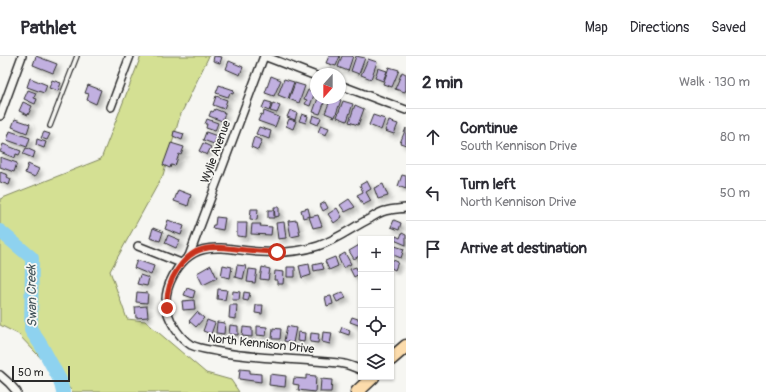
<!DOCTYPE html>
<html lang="en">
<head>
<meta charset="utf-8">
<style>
  :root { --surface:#fff; --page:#f2f2f3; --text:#2b2b33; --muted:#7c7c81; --line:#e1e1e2 }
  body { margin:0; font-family:Pangolin,sans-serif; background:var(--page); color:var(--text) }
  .controls { position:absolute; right:12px; bottom:12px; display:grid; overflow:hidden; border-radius:0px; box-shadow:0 1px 3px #0004 }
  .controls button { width:36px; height:36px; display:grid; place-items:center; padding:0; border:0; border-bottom:1px solid var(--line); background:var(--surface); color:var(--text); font:20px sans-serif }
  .compass { position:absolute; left:310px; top:12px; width:36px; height:36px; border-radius:50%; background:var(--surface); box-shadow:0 1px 3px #0004; rotate:201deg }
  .scale { position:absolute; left:12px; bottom:10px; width:58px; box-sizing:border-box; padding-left:4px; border:2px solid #2b2b2b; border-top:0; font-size:11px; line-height:14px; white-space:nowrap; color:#2b2b2b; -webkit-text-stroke:3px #f6f6f2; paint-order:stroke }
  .stop { position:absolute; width:12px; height:12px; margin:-9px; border:3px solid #c8321e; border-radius:50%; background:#fff }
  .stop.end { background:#c8321e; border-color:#fff; box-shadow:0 1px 4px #0008 }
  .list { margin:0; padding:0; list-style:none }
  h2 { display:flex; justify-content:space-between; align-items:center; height:52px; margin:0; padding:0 16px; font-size:17px }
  h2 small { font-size:13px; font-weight:400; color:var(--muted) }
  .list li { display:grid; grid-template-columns:26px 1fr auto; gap:12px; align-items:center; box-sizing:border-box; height:56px; padding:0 16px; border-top:1px solid var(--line) }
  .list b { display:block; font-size:15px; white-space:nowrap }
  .list p { margin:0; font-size:13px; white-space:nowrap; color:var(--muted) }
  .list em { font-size:13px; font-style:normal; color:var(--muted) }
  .icon { flex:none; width:22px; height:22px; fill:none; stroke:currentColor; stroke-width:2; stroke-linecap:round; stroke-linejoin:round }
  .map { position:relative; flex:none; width:406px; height:336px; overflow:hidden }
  header { display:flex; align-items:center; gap:24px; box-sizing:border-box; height:56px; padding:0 20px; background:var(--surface); border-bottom:1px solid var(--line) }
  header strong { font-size:19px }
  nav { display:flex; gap:22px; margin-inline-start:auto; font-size:14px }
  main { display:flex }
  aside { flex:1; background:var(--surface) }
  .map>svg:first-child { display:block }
  .green { fill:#d4e093; stroke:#80865f }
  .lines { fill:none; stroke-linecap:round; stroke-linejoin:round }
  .river { stroke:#8ed2ef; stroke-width:14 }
  .building { fill:#c1b0e0; stroke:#2b2b2b; filter:url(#shadow) }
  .service-casing { stroke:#2b2b2b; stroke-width:6 }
  .minor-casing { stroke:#2b2b2b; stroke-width:10 }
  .primary-casing { stroke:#2b2b2b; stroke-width:15 }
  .service { stroke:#f6f6f2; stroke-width:3.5 }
  .minor { stroke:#f6f6f2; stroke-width:7 }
  .primary { stroke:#fcdcac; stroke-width:12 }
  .route { stroke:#c8321e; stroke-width:5 }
  .labels { text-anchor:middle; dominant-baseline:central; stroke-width:3.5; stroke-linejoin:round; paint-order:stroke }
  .street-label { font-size:12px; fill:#2b2b2b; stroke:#f6f6f2 }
  .water-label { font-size:13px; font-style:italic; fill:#44555c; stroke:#f6f6f2 }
</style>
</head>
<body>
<header>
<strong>Pathlet</strong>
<nav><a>Map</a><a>Directions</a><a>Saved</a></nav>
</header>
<main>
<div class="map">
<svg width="406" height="336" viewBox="0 0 406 336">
  <defs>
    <filter id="shadow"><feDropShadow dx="3.5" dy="3.5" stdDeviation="2" flood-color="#0004"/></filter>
  </defs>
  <rect width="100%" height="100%" fill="#f6f6f2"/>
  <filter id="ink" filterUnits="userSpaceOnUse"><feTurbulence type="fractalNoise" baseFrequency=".025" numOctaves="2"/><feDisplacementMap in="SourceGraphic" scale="8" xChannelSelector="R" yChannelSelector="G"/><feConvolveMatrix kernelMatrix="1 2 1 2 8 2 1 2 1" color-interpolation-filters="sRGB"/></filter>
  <g filter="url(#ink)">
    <!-- green -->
    <path class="green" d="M 141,0 L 209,0 L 180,60 L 163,119 L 110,215 L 127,263 L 145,265 L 206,317 L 231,324 L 239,336 L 73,336 L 18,278 L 0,269 L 0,143 L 101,103 Z"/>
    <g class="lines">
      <!-- river -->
      <path class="river" d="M 0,175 L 32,202 L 31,274 L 41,289 L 60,324 L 63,336"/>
    </g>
    <!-- building -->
    <path class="building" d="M 36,0 L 57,8 L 53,17 L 33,9 Z
      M 214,0 L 222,1 L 220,7 L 213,5 Z
      M 329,0 L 340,0 L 336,10 L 326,7 Z
      M 342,0 L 353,0 L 348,15 L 338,11 Z
      M 356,0 L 365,2 L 359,18 L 351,15 Z
      M 368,3 L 377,6 L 371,23 L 361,19 Z
      M 229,5 L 243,11 L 240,19 L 226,13 Z
      M 389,11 L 399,14 L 392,31 L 383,28 Z
      M 378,12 L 387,15 L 383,25 L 375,22 Z
      M 402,16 L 406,18 L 406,33 L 405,36 L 395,33 Z
      M 271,20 L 281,24 L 274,40 L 265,37 Z
      M 30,22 L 47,29 L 44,37 L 27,31 Z
      M 284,23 L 294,26 L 288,43 L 278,39 Z
      M 52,24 L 61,27 L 58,35 L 49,32 Z
      M 295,27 L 305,30 L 299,47 L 289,43 Z
      M 88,29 L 101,34 L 96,48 L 87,44 L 89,38 L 85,37 Z
      M 219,29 L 234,34 L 233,38 L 230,37 L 228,41 L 216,37 Z
      M 28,34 L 36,37 L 34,42 L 37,43 L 35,48 L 24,43 Z
      M 308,34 L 315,36 L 310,50 L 305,48 L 307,44 L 304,43 Z
      M 216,40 L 227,44 L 224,53 L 213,49 Z
      M 318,42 L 326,42 L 320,58 L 313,56 Z
      M 331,42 L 336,42 L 341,44 L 335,61 L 325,57 Z
      M 265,45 L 272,47 L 269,55 L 262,52 Z
      M 343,45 L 353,48 L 347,65 L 337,61 Z
      M 23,46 L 32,50 L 28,59 L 19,55 Z
      M 273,47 L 280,50 L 277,57 L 270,55 Z
      M 355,49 L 364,53 L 358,69 L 349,66 Z
      M 215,53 L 225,57 L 222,65 L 209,60 L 211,55 L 213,56 Z
      M 290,54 L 297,57 L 295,64 L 287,61 Z
      M 264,55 L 279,61 L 275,71 L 258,65 L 261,58 L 263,59 Z
      M 302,58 L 308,60 L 306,67 L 299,65 Z
      M 313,59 L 321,62 L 318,69 L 311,66 Z
      M 373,59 L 385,63 L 381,74 L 369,69 Z
      M 15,63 L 30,68 L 27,77 L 12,71 Z
      M 207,63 L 218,67 L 215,75 L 206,72 L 207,68 L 205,68 Z
      M 289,63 L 296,65 L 293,73 L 286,70 Z
      M 389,65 L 398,68 L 394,78 L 385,75 Z
      M 321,69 L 329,72 L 326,79 L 318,76 Z
      M 259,71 L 271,75 L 269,83 L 256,78 Z
      M 406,72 L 406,89 L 400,87 Z
      M 10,75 L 30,82 L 27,91 L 7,84 Z
      M 174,75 L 184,78 L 182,84 L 173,80 Z
      M 44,76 L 50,78 L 47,84 L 41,82 Z
      M 206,76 L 217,80 L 214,88 L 203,84 Z
      M 254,81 L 262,84 L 258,94 L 251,91 Z
      M 37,83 L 46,86 L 44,92 L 36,89 Z
      M 171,87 L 184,91 L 181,99 L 179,98 L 175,110 L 171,109 L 170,112 L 163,109 Z
      M 203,87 L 211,91 L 207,99 L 199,95 Z
      M 3,88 L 21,95 L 19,99 L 16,98 L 15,102 L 0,96 Z
      M 26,92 L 35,96 L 33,102 L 23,98 Z
      M 0,101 L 17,107 L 14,116 L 0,111 Z
      M 28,108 L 39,113 L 35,121 L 25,117 Z
      M 0,116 L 8,119 L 7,121 L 11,123 L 9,129 L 0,126 Z
      M 402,119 L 406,120 L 406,133 L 398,130 Z
      M 367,125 L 371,133 L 366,136 L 371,145 L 363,149 L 357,139 L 363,136 L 360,129 Z
      M 383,128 L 388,140 L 378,143 L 374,132 Z
      M 178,134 L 191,139 L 188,150 L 174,145 Z
      M 349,143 L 355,151 L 345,156 L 340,149 Z
      M 325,146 L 328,152 L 323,155 L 320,149 Z
      M 274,151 L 279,151 L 279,160 L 275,161 Z
      M 308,152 L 310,160 L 303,162 L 301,154 Z
      M 337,152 L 342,161 L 334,167 L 328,158 Z
      M 251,153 L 258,153 L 257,164 L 250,163 Z
      M 268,154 L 274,154 L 274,162 L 268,162 Z
      M 318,159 L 322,170 L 313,172 L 309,161 Z
      M 216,161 L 225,162 L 223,174 L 212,172 L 213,169 L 215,169 Z
      M 168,164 L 184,170 L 181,179 L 165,173 Z
      M 297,164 L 300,179 L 291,181 L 288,165 Z
      M 394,164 L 401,167 L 399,174 L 391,171 Z
      M 284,166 L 286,182 L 278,183 L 276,167 Z
      M 237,167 L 247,167 L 246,181 L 237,180 Z
      M 252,168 L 261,168 L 260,170 L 272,171 L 271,179 L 251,178 Z
      M 153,172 L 163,176 L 160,185 L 150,182 Z
      M 402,177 L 406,179 L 406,189 L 394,184 L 396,180 L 400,182 Z
      M 168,179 L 180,184 L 176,192 L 165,187 Z
      M 361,188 L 361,199 L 354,203 L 349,195 Z
      M 395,190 L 404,193 L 401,202 L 391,198 L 391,194 L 393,194 Z
      M 345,197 L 351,208 L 343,212 L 338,201 Z
      M 335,201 L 338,210 L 329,214 L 325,205 Z
      M 391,203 L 398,206 L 395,214 L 391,212 Z
      M 137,204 L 154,210 L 151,219 L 134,212 Z
      M 322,207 L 324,213 L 314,215 L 313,209 Z
      M 309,208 L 311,219 L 302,222 L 299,210 Z
      M 211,209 L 217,222 L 203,229 L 197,217 Z
      M 223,209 L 232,211 L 230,222 L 221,220 Z
      M 237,209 L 246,210 L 243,223 L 235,221 Z
      M 262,211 L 270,213 L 268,224 L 260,223 Z
      M 287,211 L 295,211 L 295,221 L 287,221 Z
      M 356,211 L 359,218 L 354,221 L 350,213 Z
      M 249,213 L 257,214 L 255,227 L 247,226 Z
      M 275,215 L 284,216 L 283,228 L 277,228 L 277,224 L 274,224 Z
      M 140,219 L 149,222 L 147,230 L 137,228 Z
      M 187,232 L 195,235 L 193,242 L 184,239 Z
      M 218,233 L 227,234 L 225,244 L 217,243 Z
      M 233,235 L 240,236 L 239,244 L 232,244 Z
      M 137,236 L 148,237 L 147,247 L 136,246 Z
      M 244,236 L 250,237 L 248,245 L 243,244 Z
      M 343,236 L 346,242 L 337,246 L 334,240 Z
      M 331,240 L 333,248 L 327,250 L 325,241 Z
      M 194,244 L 195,253 L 183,254 L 182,245 Z
      M 230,249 L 237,249 L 236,263 L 229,262 Z
      M 256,249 L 263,249 L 262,258 L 255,257 Z
      M 147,250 L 148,261 L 136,262 L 135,251 Z
      M 197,256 L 204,262 L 196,271 L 189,265 Z
      M 352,261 L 361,264 L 361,270 L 350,266 Z
      M 207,264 L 215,267 L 211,278 L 203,275 Z
      M 217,266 L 225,267 L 224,278 L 216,277 Z
      M 230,269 L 238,270 L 238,279 L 229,278 Z
      M 257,270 L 267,271 L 266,280 L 257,279 Z
      M 287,270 L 296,272 L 293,287 L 284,285 Z
      M 243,271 L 252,272 L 252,281 L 242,280 Z
      M 342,271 L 350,274 L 349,279 L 340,276 Z
      M 273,272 L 281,273 L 280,283 L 272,283 Z
      M 298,276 L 305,277 L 304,286 L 297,285 Z
      M 323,276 L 332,277 L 330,288 L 322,286 Z
      M 311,277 L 319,278 L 318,287 L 310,286 Z
      M 240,313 L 250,314 L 250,317 L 261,318 L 261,326 L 239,323 Z
      M 270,318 L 286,320 L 285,331 L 269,329 Z
      M 306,319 L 316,320 L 315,336 L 298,334 L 299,329 L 293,328 L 294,322 L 306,323 Z
      M 321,323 L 332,324 L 331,336 L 320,336 Z"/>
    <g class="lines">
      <!-- service casing -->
      <g class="service-casing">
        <path id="service" d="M 50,70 L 77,0"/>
      </g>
      <!-- minor casing -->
      <g class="minor-casing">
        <path id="minor" d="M 264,0 L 316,20
          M 340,29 L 406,54
          M 111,51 L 130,0
          M 0,60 L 22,0
          M 138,190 L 181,207
          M 189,200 L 264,0
          M 361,314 C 356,312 350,309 344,308 C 334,306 324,306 314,305 C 283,302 251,302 220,296 C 211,294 200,293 191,289 C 180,282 171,268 167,255 C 164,242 167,231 173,220 C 194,180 225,194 261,196 C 280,197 300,196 318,190 C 338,183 353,171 371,162 C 376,159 380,156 385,155 C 392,153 399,153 406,152
          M 0,319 L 9,327 L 17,336"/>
      </g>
      <!-- primary casing -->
      <g class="primary-casing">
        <path id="primary" d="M 391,303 L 406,290
          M 357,336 L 373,321"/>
      </g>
      <!-- service -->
      <use href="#service" class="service"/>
      <!-- minor -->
      <use href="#minor" class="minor"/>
      <!-- primary -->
      <use href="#primary" class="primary"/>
    </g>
  </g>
  <g class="lines" filter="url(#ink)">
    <!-- route -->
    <path class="route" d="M 167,252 C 166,238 169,226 177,214 C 183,205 191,196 203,193 C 217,189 232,193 246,194 C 257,195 267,196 277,196"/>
  </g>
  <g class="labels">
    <!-- street labels -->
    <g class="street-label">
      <text transform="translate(216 96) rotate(-70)">Wylie Avenue</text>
      <text transform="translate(261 288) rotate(6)">North Kennison Drive</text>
    </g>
    <!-- water labels -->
    <g class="water-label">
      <text transform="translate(32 240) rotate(-91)">Swan Creek</text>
    </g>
  </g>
</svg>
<div class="controls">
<button>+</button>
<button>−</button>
<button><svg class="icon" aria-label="locate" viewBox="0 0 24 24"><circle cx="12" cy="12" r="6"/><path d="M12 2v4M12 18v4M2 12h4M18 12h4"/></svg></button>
<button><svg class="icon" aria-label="layers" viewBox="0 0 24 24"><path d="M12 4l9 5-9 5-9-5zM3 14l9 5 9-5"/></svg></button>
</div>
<svg class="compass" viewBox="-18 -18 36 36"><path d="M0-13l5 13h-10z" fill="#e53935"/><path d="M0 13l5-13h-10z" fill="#7c7c81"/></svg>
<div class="scale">50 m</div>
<div class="stop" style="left:277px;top:196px"></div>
<div class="stop end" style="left:167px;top:252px"></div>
</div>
<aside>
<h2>2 min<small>Walk · 130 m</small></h2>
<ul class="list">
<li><svg class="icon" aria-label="ahead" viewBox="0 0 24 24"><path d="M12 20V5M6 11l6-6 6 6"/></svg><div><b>Continue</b><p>South Kennison Drive</p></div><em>80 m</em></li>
<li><svg class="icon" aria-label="left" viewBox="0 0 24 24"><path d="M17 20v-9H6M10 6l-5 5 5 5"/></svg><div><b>Turn left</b><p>North Kennison Drive</p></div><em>50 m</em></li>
<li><svg class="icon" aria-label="arrive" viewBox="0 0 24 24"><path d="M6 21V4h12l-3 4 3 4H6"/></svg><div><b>Arrive at destination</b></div></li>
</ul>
</aside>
</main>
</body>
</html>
